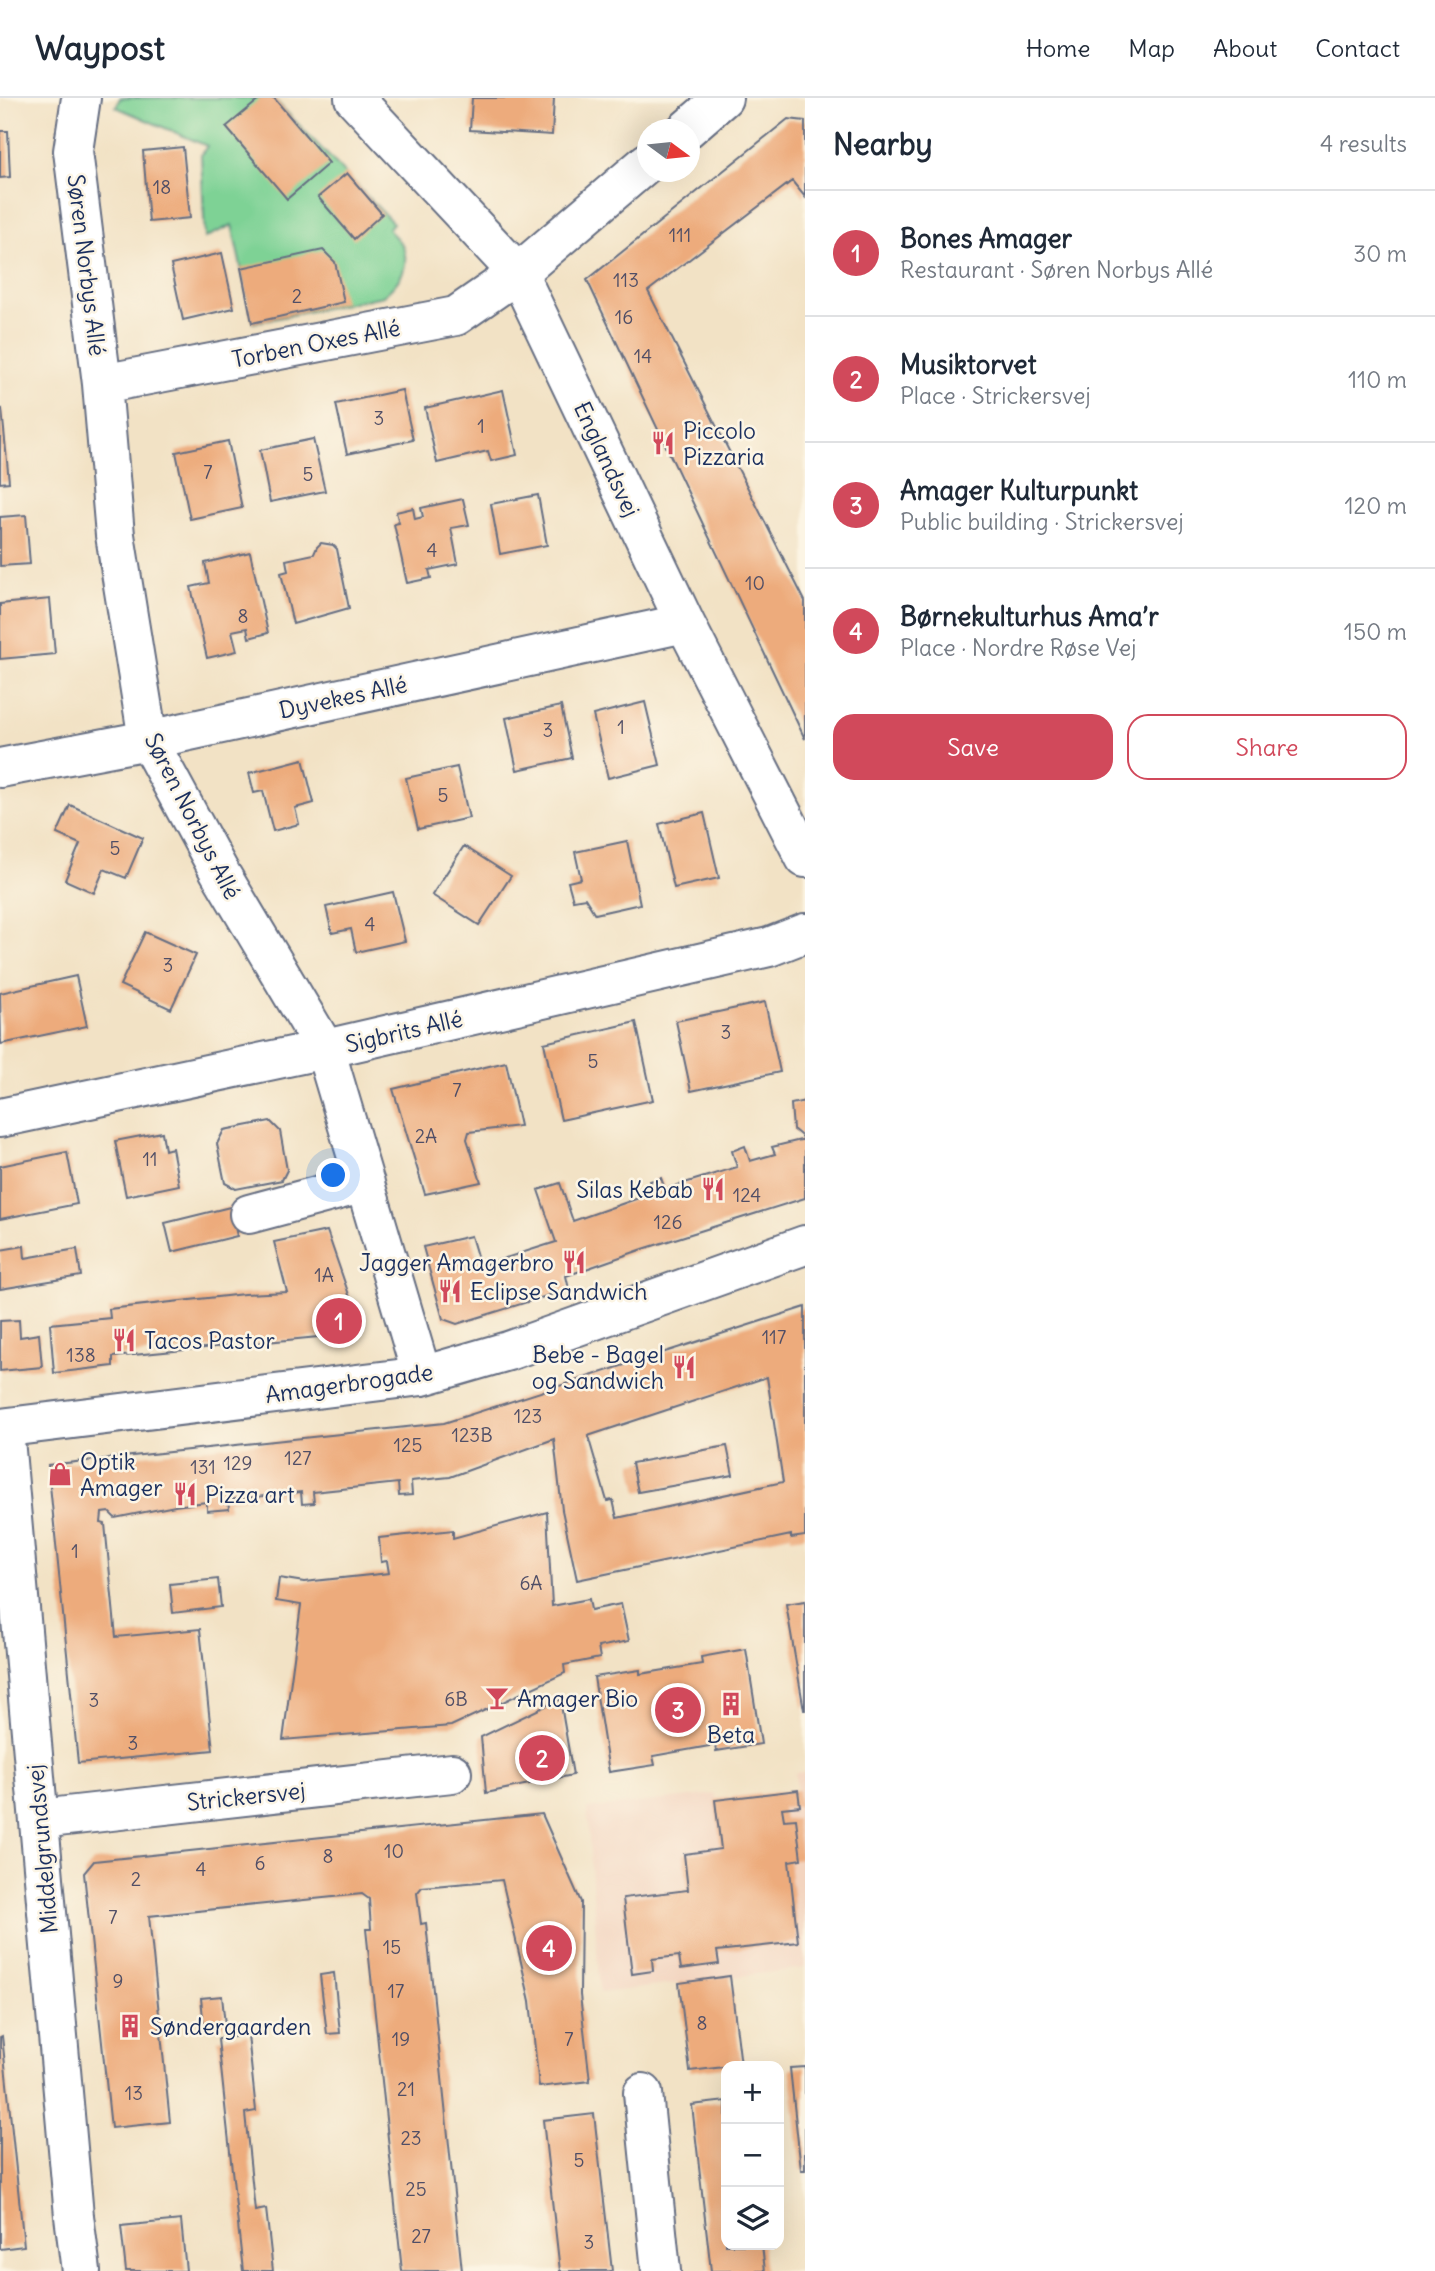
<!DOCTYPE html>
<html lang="en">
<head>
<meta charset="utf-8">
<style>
  :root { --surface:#fff; --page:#f6f6f7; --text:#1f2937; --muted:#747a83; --line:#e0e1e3; --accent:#d1495b }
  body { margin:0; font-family:Delius,sans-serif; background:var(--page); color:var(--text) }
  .controls { position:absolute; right:21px; bottom:21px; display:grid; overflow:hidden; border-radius:14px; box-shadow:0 7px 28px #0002 }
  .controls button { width:63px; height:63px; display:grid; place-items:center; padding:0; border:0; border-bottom:2px solid var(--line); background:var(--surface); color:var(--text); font:35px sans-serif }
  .compass { position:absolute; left:637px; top:21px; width:63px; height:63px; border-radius:50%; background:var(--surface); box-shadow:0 7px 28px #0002; rotate:105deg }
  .you { position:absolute; left:334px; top:1078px; width:24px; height:24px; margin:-18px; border:5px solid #fff; border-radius:50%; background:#1a73e8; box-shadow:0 0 0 10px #1a73e833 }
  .badge { display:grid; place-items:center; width:46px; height:46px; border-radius:50%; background:var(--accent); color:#fff; font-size:23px; font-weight:700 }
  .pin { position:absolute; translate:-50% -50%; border:4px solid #fff; box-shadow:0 2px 7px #0006 }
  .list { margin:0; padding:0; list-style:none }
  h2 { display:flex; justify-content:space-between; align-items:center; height:91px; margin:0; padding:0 28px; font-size:30px }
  h2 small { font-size:23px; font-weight:400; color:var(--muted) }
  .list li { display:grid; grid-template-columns:46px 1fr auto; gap:21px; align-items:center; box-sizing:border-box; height:126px; padding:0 28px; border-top:2px solid var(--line) }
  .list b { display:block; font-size:26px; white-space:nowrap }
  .list p { margin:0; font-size:23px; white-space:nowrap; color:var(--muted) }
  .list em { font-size:23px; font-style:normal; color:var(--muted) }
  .actions { display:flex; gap:14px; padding:21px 28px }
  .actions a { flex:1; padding:16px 0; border:2px solid var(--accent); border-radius:21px; text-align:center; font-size:24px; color:var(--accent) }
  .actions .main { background:var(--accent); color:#fff }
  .icon { flex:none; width:38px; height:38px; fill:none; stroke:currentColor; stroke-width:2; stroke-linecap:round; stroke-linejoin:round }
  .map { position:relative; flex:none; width:805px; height:2173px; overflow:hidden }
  header { display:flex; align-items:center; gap:42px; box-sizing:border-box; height:98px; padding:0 35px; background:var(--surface); border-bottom:2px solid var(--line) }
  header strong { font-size:33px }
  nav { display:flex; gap:38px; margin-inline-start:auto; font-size:24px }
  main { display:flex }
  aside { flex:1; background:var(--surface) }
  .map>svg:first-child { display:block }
  .built { fill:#f3d4bf }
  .green { fill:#7ed295; stroke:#4c807a; stroke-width:2 }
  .building { fill:#edab7c; fill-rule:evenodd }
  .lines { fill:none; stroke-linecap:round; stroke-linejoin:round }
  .minor-casing { stroke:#666e82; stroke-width:42 }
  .minor { stroke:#fff; stroke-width:38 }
  .labels { text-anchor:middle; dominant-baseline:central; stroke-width:5; stroke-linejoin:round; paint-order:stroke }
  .number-label { font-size:19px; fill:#504e66 }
  .street-label { font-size:23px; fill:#1b2f5e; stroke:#fcf5e5 }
  .poi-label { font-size:23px; fill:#1b2f5e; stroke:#fcf5e5; text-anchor:start }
</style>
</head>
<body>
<header>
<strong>Waypost</strong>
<nav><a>Home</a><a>Map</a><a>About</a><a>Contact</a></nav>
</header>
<main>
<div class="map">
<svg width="805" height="2173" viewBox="0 0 805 2173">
  <rect width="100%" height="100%" fill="#fcf5e5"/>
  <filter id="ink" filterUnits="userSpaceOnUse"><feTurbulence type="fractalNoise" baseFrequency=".0143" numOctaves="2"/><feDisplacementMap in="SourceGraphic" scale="14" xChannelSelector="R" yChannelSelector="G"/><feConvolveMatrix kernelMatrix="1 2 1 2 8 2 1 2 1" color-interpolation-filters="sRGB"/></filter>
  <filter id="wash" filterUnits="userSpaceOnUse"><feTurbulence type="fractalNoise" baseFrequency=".00686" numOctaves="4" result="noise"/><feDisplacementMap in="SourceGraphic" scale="28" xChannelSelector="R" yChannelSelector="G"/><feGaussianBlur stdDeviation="1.57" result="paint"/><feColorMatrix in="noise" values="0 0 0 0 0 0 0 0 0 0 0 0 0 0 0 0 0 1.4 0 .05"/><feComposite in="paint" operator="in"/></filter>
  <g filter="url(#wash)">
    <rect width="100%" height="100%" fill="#f2e2c5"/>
    <!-- built -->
    <path class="built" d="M 805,1674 L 805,1870 L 600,1895 L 587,1711 L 715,1696 L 716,1701 L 797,1692 L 795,1675 Z"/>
    <!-- green -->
    <path class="green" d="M 120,0 L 273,0 L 393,125 L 388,131 C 392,136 400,143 403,149 C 411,170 398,186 383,198 L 253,225 L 232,127 L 205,140 L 201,57 L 207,48 L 116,9 Z"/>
    <g id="blocks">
      <!-- building -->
      <path class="building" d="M 261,0 L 274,0 L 329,65 L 287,101 L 226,29 Z
        M 472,0 L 554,0 L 552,37 L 470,32 Z
        M 788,21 L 805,23 L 805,99 L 792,83 L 648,193 L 805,503 L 805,641 L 587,182 Z
        M 0,33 L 8,33 L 10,79 L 0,80 Z
        M 183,49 L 190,120 L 149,124 L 143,53 Z
        M 347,75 L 382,116 L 354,141 L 318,99 Z
        M 323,152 L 335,164 L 344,204 L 252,225 L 241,170 Z
        M 222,155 L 234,210 L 183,222 L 171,167 Z
        M 402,292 L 413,342 L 347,356 L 336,306 Z
        M 503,292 L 517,357 L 491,363 L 488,353 L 437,365 L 425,310 Z
        M 2,311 L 9,384 L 0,385 L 0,312 Z
        M 313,341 L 325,393 L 270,404 L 260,352 Z
        M 228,343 L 242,410 L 190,421 L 176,354 Z
        M 538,397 L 547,447 L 500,456 L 491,406 Z
        M 463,401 L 469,427 L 451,430 L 458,466 L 429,472 L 431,480 L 407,485 L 394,426 L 399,425 L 396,414 L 413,410 L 415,421 L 423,419 L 421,410 Z
        M 26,417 L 30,466 L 0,468 L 0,419 Z
        M 321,445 L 333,447 L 337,451 L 349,510 L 293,526 L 281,475 L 288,473 L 286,462 L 314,456 L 317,449 Z
        M 250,454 L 268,535 L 249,540 L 247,530 L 232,533 L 237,553 L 207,560 L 191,489 L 209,485 L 205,465 Z
        M 50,501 L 55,556 L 0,561 L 0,506 Z
        M 645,604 L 660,667 L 608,680 L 593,617 Z
        M 561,608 L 572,660 L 517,672 L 506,620 Z
        M 303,661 L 314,705 L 295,710 L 299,726 L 273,733 L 263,693 L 254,695 L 249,675 Z
        M 457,669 L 469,720 L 418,731 L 406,680 Z
        M 70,707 L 143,740 L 126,780 L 104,771 L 94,795 L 65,782 L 80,746 L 57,736 Z
        M 704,715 L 719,780 L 674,790 L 659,726 Z
        M 627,743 L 640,806 L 595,816 L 585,800 L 573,802 L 568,784 L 581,781 L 575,754 Z
        M 464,748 L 511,778 L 479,827 L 432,797 Z
        M 393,794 L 405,843 L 356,854 L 351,831 L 332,835 L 326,809 Z
        M 145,834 L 196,857 L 171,911 L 120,887 Z
        M 76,878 L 87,928 L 1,946 L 0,895 Z
        M 765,904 L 780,974 L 691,993 L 676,923 Z
        M 636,924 L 653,1002 L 561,1022 L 544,945 Z
        M 506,964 L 520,1028 L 469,1034 L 467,1041 L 481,1084 L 425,1096 L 393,991 Z
        M 805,1003 L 805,1100 L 643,1151 L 566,1178 L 569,1191 L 457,1226 L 443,1221 L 423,1149 L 471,1138 L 480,1168 L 556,1144 L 538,1092 L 560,1085 L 573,1123 L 653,1095 L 650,1083 L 661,1080 L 665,1091 L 737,1069 L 732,1053 L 745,1048 L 750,1063 L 775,1056 L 772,1049 L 805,1041 L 793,1031 L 791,1006 Z
        M 270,1023 L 280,1033 L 287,1072 L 282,1082 L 236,1091 L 225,1085 L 217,1046 L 224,1032 Z
        M 162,1034 L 165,1052 L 172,1050 L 179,1087 L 126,1098 L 115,1043 Z
        M 67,1054 L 77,1106 L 0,1121 L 0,1068 Z
        M 230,1109 L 237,1138 L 172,1154 L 165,1125 Z
        M 327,1133 L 358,1223 L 349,1236 L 113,1259 L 113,1268 L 54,1275 L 50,1226 L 110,1220 L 109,1211 L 244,1196 L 287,1194 L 274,1144 Z
        M 24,1148 L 25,1160 L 77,1151 L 81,1178 L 0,1191 L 0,1152 Z
        M 805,1209 L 805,1438 L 791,1440 L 791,1437 L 577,1482 L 562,1412 L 554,1341 L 450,1379 L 411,1383 L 412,1397 L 399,1398 L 398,1385 L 313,1394 L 314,1405 L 302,1406 L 301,1394 L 228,1402 L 229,1411 L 207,1413 L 207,1404 L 175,1408 L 115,1420 L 109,1414 L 102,1415 L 101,1425 L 105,1426 L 116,1539 L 200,1531 L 213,1652 L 78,1665 L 48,1367 L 444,1325 ZM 767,1279 L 783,1384 L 617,1420 L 613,1402 L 607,1403 L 588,1338 Z
        M 19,1222 L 20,1239 L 39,1236 L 42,1269 L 0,1273 L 0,1223 Z
        M 727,1348 L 733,1377 L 638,1394 L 632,1365 Z
        M 547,1414 L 552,1508 L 589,1501 L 591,1512 L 621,1506 L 629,1543 L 598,1549 L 600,1560 L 564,1567 L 565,1575 L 451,1628 L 283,1642 L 301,1507 L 276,1503 L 279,1480 L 304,1484 L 389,1475 L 387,1463 L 381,1464 L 379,1440 L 453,1432 L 453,1440 Z
        M 218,1481 L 221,1509 L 173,1515 L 170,1486 Z
        M 805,1503 L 805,1612 L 804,1612 L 786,1506 Z
        M 746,1551 L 761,1646 L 716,1653 L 715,1647 L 653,1658 L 655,1667 L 609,1674 L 594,1579 L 640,1572 L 640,1576 L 702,1566 L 701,1559 Z
        M 560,1601 L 573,1677 L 486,1695 L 481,1639 Z
        M 798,1692 L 800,1708 L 782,1710 L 784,1722 L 796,1721 L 801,1761 L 789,1763 L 798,1844 L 717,1853 L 719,1866 L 681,1871 L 679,1858 L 652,1861 L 653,1873 L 632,1876 L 623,1800 L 688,1792 L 684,1756 L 721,1751 L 715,1702 Z
        M 542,1716 L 581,1804 L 580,1897 L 590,1983 L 539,1989 L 530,1903 L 502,1782 L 422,1789 L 417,1795 L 421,1826 L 426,1825 L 462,2173 L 402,2173 L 366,1831 L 371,1831 L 369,1801 L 362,1796 L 149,1818 L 170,2024 L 111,2030 L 84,1775 L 94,1763 Z
        M 334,1875 L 340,1935 L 327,1936 L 320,1877 Z
        M 730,1878 L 741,1967 L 690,1973 L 679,1885 Z
        M 222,1898 L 225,1927 L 204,1929 L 201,1900 Z
        M 248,1937 L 256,2013 L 245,2015 L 255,2113 L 266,2111 L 273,2173 L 243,2173 L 226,2017 L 218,1941 Z
        M 2,1938 L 24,2148 L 0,2151 L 0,1939 Z
        M 805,1969 L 805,2072 L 801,2072 L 790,1970 Z
        M 726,2003 L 726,2147 L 762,2147 L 765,2173 L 711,2173 L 692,2007 Z
        M 594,2016 L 612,2173 L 560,2173 L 543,2022 Z
        M 181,2122 L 186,2173 L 126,2173 L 121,2128 Z"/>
    </g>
  </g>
  <g filter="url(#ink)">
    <use href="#blocks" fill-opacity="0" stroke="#666e82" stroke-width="2"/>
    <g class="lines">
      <!-- minor casing -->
      <g class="minor-casing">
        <path id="minor" d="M 81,0 L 73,53 L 102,286 L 115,437 L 148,642 L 219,773 L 325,951 L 422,1278
          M 354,0 L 518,175 L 685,525 L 805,760
          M 686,32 L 723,0
          M 102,286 L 456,218 L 518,175 L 648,64
          M 0,670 L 148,642 L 685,525
          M 0,1020 L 325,951 L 769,849 L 805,835
          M 249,1116 L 365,1085
          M 0,1330 L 422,1278 L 508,1253 L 805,1147
          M 4,1330 L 74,2118 L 81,2173
          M 40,1721 L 452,1675
          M 643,1995 L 661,2173"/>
      </g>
      <!-- minor -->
      <use href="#minor" class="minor"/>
    </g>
  </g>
  <!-- icons -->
  <defs>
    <g id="restaurant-bare" transform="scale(1.89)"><path d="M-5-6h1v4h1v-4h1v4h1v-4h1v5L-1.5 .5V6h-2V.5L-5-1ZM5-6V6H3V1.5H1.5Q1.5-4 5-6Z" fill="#d1495b" stroke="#fcf5e5" stroke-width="2.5" paint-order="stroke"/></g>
    <g id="shop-bare" transform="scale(1.89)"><path d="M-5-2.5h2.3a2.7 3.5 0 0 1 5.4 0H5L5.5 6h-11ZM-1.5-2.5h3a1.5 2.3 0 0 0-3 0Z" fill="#d1495b" stroke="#fcf5e5" stroke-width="2.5" paint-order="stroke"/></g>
    <g id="bar-bare" transform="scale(1.89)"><path d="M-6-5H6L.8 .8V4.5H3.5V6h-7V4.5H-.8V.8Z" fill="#d1495b" stroke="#fcf5e5" stroke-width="2.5" paint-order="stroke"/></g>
    <g id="building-bare" transform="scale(1.89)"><path d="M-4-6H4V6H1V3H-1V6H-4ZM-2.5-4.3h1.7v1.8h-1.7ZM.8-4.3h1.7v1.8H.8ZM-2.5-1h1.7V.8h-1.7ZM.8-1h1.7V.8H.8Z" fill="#d1495b" stroke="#fcf5e5" stroke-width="2.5" paint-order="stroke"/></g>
  </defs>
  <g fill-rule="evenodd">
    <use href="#restaurant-bare" x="663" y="345"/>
    <use href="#restaurant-bare" x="713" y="1091"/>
    <use href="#restaurant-bare" x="574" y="1164"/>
    <use href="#restaurant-bare" x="450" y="1193"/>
    <use href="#restaurant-bare" x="124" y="1242"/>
    <use href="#restaurant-bare" x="684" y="1269"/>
    <use href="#shop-bare" x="60" y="1376"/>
    <use href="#restaurant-bare" x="185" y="1396"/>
    <use href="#bar-bare" x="497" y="1600"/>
    <use href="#building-bare" x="731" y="1606"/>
    <use href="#building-bare" x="130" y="1928"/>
  </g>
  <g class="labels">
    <!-- number labels -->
    <g class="number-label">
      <text x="162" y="89">18</text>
      <text x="680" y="137">111</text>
      <text x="626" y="182">113</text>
      <text x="297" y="198">2</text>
      <text x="624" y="219">16</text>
      <text x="643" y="258">14</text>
      <text x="379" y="320">3</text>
      <text x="481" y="328">1</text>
      <text x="208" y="374">7</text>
      <text x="308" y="376">5</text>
      <text x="432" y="452">4</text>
      <text x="755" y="485">10</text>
      <text x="243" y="518">8</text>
      <text x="621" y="629">1</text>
      <text x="548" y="632">3</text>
      <text x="443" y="697">5</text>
      <text x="115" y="750">5</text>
      <text x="370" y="826">4</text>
      <text x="168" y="867">3</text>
      <text x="726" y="934">3</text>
      <text x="593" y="963">5</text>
      <text x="457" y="992">7</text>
      <text x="426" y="1038">2A</text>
      <text x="150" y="1061">11</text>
      <text x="747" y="1097">124</text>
      <text x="668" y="1124">126</text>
      <text x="324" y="1177">1A</text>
      <text x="774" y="1239">117</text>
      <text x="81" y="1257">138</text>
      <text x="528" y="1318">123</text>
      <text x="472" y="1337">123B</text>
      <text x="408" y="1347">125</text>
      <text x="298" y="1360">127</text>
      <text x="238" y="1365">129</text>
      <text x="203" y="1369">131</text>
      <text x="75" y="1453">1</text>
      <text x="531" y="1485">6A</text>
      <text x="456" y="1601">6B</text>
      <text x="94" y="1602">3</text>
      <text x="133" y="1645">3</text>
      <text x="394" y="1753">10</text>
      <text x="328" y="1758">8</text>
      <text x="260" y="1765">6</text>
      <text x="201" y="1771">4</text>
      <text x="136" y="1781">2</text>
      <text x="113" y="1819">7</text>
      <text x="392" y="1849">15</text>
      <text x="118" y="1883">9</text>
      <text x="396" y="1893">17</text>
      <text x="702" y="1925">8</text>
      <text x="401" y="1941">19</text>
      <text x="569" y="1941">7</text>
      <text x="406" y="1991">21</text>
      <text x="134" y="1995">13</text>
      <text x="411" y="2040">23</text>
      <text x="579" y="2062">5</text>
      <text x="416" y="2091">25</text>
      <text x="421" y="2138">27</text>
      <text x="589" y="2144">3</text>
    </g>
    <!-- street labels -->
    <g class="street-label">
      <text transform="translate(87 167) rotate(83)">Søren Norbys Allé</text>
      <text transform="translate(316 245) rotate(-11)">Torben Oxes Allé</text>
      <text transform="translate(607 361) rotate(65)">Englandsvej</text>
      <text transform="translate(343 599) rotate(-12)">Dyvekes Allé</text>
      <text transform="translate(193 718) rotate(63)">Søren Norbys Allé</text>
      <text transform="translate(404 933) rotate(-13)">Sigbrits Allé</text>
      <text transform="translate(349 1285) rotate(-8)">Amagerbrogade</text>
      <text transform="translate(246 1698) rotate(-6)">Strickersvej</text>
      <text transform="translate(42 1751) rotate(-95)">Middelgrundsvej</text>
    </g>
    <!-- poi labels -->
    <g class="poi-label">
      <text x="683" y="332">Piccolo<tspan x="683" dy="26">Pizzaria</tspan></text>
      <text x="693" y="1091" text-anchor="end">Silas Kebab</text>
      <text x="554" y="1164" text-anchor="end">Jagger Amagerbro</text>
      <text x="470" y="1193">Eclipse Sandwich</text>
      <text x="144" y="1242">Tacos Pastor</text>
      <text x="664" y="1256" text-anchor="end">Bebe - Bagel<tspan x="664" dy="26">og Sandwich</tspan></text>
      <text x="80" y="1363">Optik<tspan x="80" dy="26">Amager</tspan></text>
      <text x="205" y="1396">Pizza art</text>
      <text x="517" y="1600">Amager Bio</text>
      <text x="731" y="1636" text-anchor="middle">Beta</text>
      <text x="150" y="1928">Søndergaarden</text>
    </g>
  </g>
</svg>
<div class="controls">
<button>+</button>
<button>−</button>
<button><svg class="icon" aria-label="layers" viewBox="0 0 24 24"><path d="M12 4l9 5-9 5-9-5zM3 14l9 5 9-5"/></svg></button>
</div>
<svg class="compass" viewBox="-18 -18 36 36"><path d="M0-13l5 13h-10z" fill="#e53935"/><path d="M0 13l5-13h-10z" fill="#747a83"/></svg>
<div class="you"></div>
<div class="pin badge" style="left:339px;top:1223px">1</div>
<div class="pin badge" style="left:542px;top:1660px">2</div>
<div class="pin badge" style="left:678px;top:1612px">3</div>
<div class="pin badge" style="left:549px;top:1850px">4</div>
</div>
<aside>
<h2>Nearby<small>4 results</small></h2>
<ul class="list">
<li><span class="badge">1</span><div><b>Bones Amager</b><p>Restaurant · Søren Norbys Allé</p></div><em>30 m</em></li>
<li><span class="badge">2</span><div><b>Musiktorvet</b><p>Place · Strickersvej</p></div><em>110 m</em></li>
<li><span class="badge">3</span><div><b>Amager Kulturpunkt</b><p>Public building · Strickersvej</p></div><em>120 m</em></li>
<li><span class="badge">4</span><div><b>Børnekulturhus Ama’r</b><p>Place · Nordre Røse Vej</p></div><em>150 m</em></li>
</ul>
<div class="actions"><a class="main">Save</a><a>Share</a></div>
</aside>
</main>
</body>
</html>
